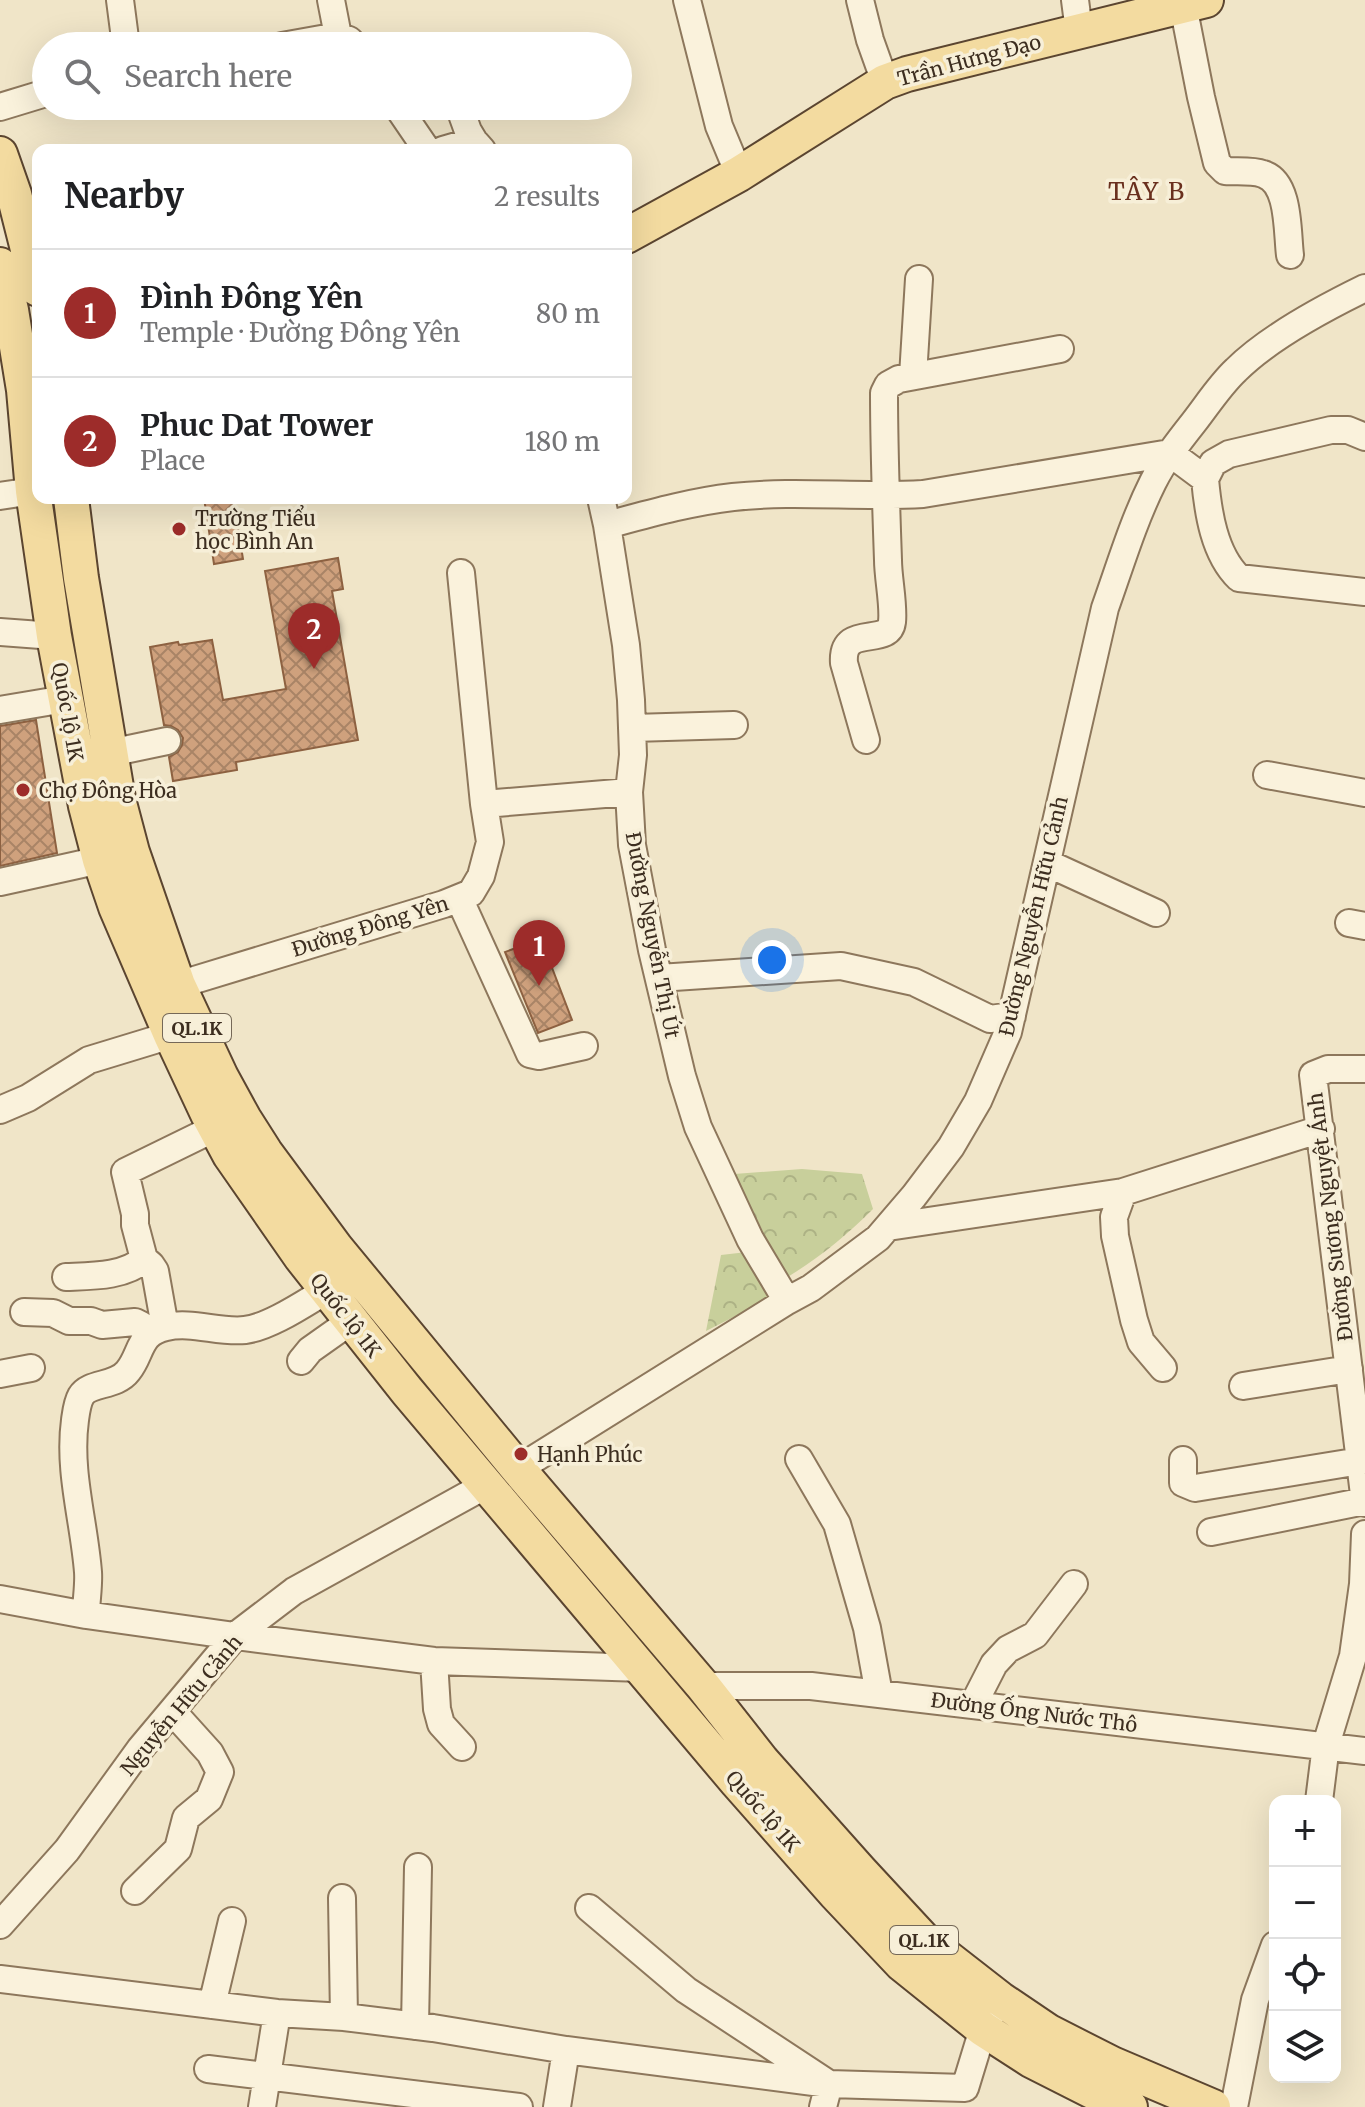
<!DOCTYPE html>
<html lang="en">
<head>
<meta charset="utf-8">
<style>
  :root { --surface:#fff; --page:#f2f2f2; --text:#202124; --muted:#757577; --line:#e0e0e0; --accent:#9d2c2a }
  body { margin:0; font-family:Merriweather,serif; background:var(--page); color:var(--text) }
  .controls { position:absolute; right:24px; bottom:24px; display:grid; overflow:hidden; border-radius:16px; box-shadow:0 8px 32px #0002 }
  .controls button { width:72px; height:72px; display:grid; place-items:center; padding:0; border:0; border-bottom:2px solid var(--line); background:var(--surface); color:var(--text); font:40px sans-serif }
  .you { position:absolute; left:772px; top:960px; width:28px; height:28px; margin:-20px; border:6px solid #fff; border-radius:50%; background:#1a73e8; box-shadow:0 0 0 12px #1a73e833 }
  .badge { display:grid; place-items:center; width:52px; height:52px; border-radius:50%; background:var(--accent); color:#fff; font-size:26px; font-weight:700 }
  .pin { position:absolute; translate:-50% -66px; filter:drop-shadow(0 2px 4px #0008) }
  .pin::after { content:''; position:absolute; top:42px; width:28px; height:24px; background:inherit; clip-path:polygon(0 0,100% 0,50% 100%) }
  .list { margin:0; padding:0; list-style:none }
  h2 { display:flex; justify-content:space-between; align-items:center; height:104px; margin:0; padding:0 32px; font-size:34px }
  h2 small { font-size:26px; font-weight:400; color:var(--muted) }
  .list li { display:grid; grid-template-columns:52px 1fr auto; gap:24px; align-items:center; box-sizing:border-box; height:128px; padding:0 32px; border-top:2px solid var(--line) }
  .list b { display:block; font-size:30px; white-space:nowrap }
  .list p { margin:0; font-size:26px; white-space:nowrap; color:var(--muted) }
  .list em { font-size:26px; font-style:normal; color:var(--muted) }
  .icon { flex:none; width:44px; height:44px; fill:none; stroke:currentColor; stroke-width:2; stroke-linecap:round; stroke-linejoin:round }
  .map { position:relative; flex:none; width:1365px; height:2107px; overflow:hidden }
  .search { position:absolute; background:var(--surface); box-shadow:0 8px 32px #0002; left:32px; top:32px; width:600px; height:88px; display:flex; align-items:center; gap:20px; box-sizing:border-box; padding:0 28px; border-radius:44px; color:var(--muted); font-size:30px }
  .panel { position:absolute; background:var(--surface); box-shadow:0 8px 32px #0002; left:32px; top:144px; width:600px; height:360px; border-radius:16px }
  .map>svg:first-child { display:block }
  .park { fill:url(#park-crowns) }
  .building { fill:url(#building-cross-hatch); stroke:#8d6141; stroke-width:2 }
  .lines { fill:none; stroke-linecap:round; stroke-linejoin:round }
  .minor-casing { stroke:#8d775c; stroke-width:30 }
  .major-casing { stroke:#5b4530; stroke-width:38 }
  .minor { stroke:#faf2dc; stroke-width:26 }
  .major { stroke:#f3dba0; stroke-width:34 }
  .poi-dot { fill:#9d2c2a; stroke:#f7efd8; stroke-width:3 }
  .labels { text-anchor:middle; dominant-baseline:central; stroke-width:7; stroke-linejoin:round; paint-order:stroke }
  .shield { fill:#f7efd8; stroke:#756857; stroke-width:2 }
  .shield-label { font-size:18px; font-weight:bold; fill:#3d2e20 }
  .street-label { font-size:20px; fill:#3d2e20; stroke:#f7efd8 }
  .poi-label { font-size:20px; fill:#3d2e20; stroke:#f7efd8; text-anchor:start }
  .quarter-label { font-size:24px; letter-spacing:2px; fill:#6a301e; stroke:#f7efd8 }
</style>
</head>
<body>
<div class="map">
<svg width="1365" height="2107" viewBox="0 0 1365 2107">
  <defs>
    <pattern id="park-crowns" width="20" height="18" patternUnits="userSpaceOnUse" patternTransform="scale(2)"><rect width="20" height="18" fill="#c8cf9b"/><path d="M2 6a3 3 0 1 1 6 0M12 15a3 3 0 1 1 6 0" fill="none" stroke="#adb285"/></pattern>
    <pattern id="building-cross-hatch" width="8" height="8" patternUnits="userSpaceOnUse" patternTransform="scale(2)"><rect width="8" height="8" fill="#cfa17d"/><path d="M0 0l8 8M0 8l8-8" fill="none" stroke="#a98466"/></pattern>
  </defs>
  <rect width="100%" height="100%" fill="#f0e5c8"/>
  <!-- park -->
  <path class="park" d="M 802,1169 L 862,1174 L 873,1209 C 846,1236 819,1258 786,1278 L 734,1174 Z
    M 747,1252 L 771,1298 L 706,1331 L 721,1255 Z"/>
  <!-- building -->
  <path class="building" d="M 204,498 L 233,498 L 243,559 L 214,564 Z
    M 338,558 L 343,589 L 332,591 L 358,740 L 236,762 L 237,770 L 173,781 L 169,757 L 178,752 L 182,745 L 183,738 L 178,730 L 171,726 L 164,725 L 150,647 L 178,642 L 179,645 L 212,640 L 223,700 L 286,689 L 265,571 Z
    M 36,720 L 57,853 L 0,866 L 0,726 Z
    M 541,939 L 572,1020 L 538,1033 L 505,952 Z"/>
  <g class="lines">
    <!-- minor casing -->
    <g class="minor-casing">
      <path id="minor" d="M 120,0 L 126,46
        M 331,0 L 338,36
        M 687,0 L 719,126 L 739,174
        M 860,0 L 870,40 L 885,82
        M 1075,0 L 1079,31
        M 1182,0 L 1201,97 L 1217,163 L 1225,171 C 1237,172 1252,170 1263,174 C 1290,182 1287,232 1290,255
        M 282,46 L 338,36 L 349,40 L 355,46
        M 397,106 L 427,150
        M 459,106 L 468,131 L 474,141
        M 0,107 L 46,93
        M 443,150 L 474,141 L 482,150
        M 913,376 L 919,279
        M 1205,479 L 1213,463 L 1229,454 L 1331,430 L 1348,430 L 1365,437
        M 0,496 L 33,491
        M 601,498 L 607,525 L 626,645 L 631,700 L 633,755 L 629,792 L 632,845 L 652,950 L 682,1076 L 698,1127 L 750,1239 L 787,1301
        M 607,525 C 648,514 690,502 733,497 C 796,490 860,498 923,494 L 1170,453 L 1205,479 C 1208,512 1214,554 1239,578 L 1365,592
        M 461,573 L 484,804
        M 0,632 L 54,636
        M 0,710 L 65,699
        M 633,728 L 734,725
        M 866,740 L 844,663 C 841,622 889,648 892,622 C 894,605 888,578 888,560 C 886,504 884,449 884,393 L 888,385 L 899,379 L 1060,349
        M 110,753 L 167,741
        M 1267,775 L 1365,793
        M 1047,863 L 1156,913
        M 0,882 L 100,860
        M 459,898 L 530,1054 L 539,1056 L 584,1046
        M 1349,923 L 1365,926
        M 659,978 L 841,966 L 914,982 L 990,1019 L 1012,1016
        M 178,985 L 444,904 L 471,893 L 481,876 L 490,842 L 484,804 L 629,792
        M 1365,1069 L 1328,1069 L 1313,1075 L 1365,1503
        M 0,1110 L 28,1098 L 89,1060 L 171,1035
        M 1123,1192 L 1114,1217 L 1115,1236 L 1134,1320 L 1141,1342 L 1163,1368
        M 888,1227 L 1123,1192 L 1321,1129
        M 66,1277 C 90,1276 125,1277 144,1259
        M 24,1312 L 53,1313 L 69,1321 L 91,1321 L 102,1325 L 135,1322 L 141,1325 L 151,1333
        M 165,1327 L 155,1271 L 151,1265 L 144,1259 L 135,1225 L 135,1214 L 125,1172 L 215,1128
        M 301,1361 L 310,1350 L 351,1321
        M 0,1374 L 31,1368
        M 1243,1386 L 1349,1369
        M 799,1459 L 837,1524 L 867,1628 L 879,1694
        M 1183,1460 L 1183,1483 L 1195,1488 L 1360,1461
        M 518,1469 L 787,1301 L 811,1288 L 878,1238 L 914,1196 L 951,1147 L 978,1101 L 1008,1032 L 1105,608 C 1120,566 1133,522 1153,482 C 1164,460 1179,441 1194,422 C 1208,404 1220,385 1236,370 C 1268,338 1324,308 1365,288
        M 1211,1532 L 1365,1501
        M 0,1599 L 86,1615 L 235,1636 L 434,1661 L 642,1668
        M 86,1615 C 86,1601 89,1586 88,1572 C 84,1521 68,1471 75,1420 C 76,1413 77,1403 81,1396 C 89,1382 116,1387 128,1371 C 142,1354 138,1333 166,1327 C 192,1321 219,1333 245,1330 C 270,1327 305,1303 327,1290
        M 434,1661 L 437,1709 L 441,1724 L 462,1747
        M 703,1686 L 811,1686 L 1365,1751
        M 973,1705 L 994,1664 L 1008,1649 L 1035,1635 L 1074,1584
        M 1319,1801 L 1326,1745 L 1353,1656 L 1363,1584 L 1365,1534
        M 135,1891 L 178,1849 L 186,1818 L 209,1799 L 220,1772 L 210,1753 L 173,1712
        M 342,1898 L 344,2017
        M 589,1908 L 686,1990 L 829,2084 L 823,2107
        M 0,1925 L 67,1850 L 140,1749 L 235,1636 L 294,1591 L 486,1485
        M 0,1979 L 277,2013 L 344,2017 L 433,2028 L 566,2050 L 829,2084 L 965,2088 L 983,2029 L 992,2013
        M 212,2005 L 232,1921
        M 415,2026 L 418,1867
        M 208,2069 L 519,2107
        M 262,2107 L 277,2013
        M 557,2107 L 566,2050
        M 1234,2107 L 1255,2000 L 1275,1945"/>
    </g>
    <!-- major casing -->
    <g class="major-casing">
      <path id="major" d="M 0,154 L 14,194 L 38,289
        M 626,236 L 739,174 L 885,82 L 907,74 L 1206,0
        M 0,265 L 11,310 L 24,390 L 33,491 L 54,636 L 86,806 L 100,860 L 116,907 L 171,1035 L 208,1114 L 230,1155 L 301,1257 L 407,1391 L 737,1782 L 835,1893 L 902,1964 L 983,2029 L 1031,2060 L 1098,2094 L 1130,2107
        M 71,498 L 81,578 L 118,799 L 132,852 L 178,985 L 221,1077 L 244,1119 L 265,1152 L 336,1248 L 518,1469 L 703,1686 L 762,1761 L 860,1871 L 923,1939 L 1000,1999 L 1049,2032 L 1112,2064 L 1213,2107"/>
    </g>
    <!-- minor -->
    <use href="#minor" class="minor"/>
    <!-- major -->
    <use href="#major" class="major"/>
  </g>
  <!-- markers -->
  <g class="poi-dot">
    <circle cx="179" cy="529" r="8"/>
    <circle cx="23" cy="790" r="8"/>
    <circle cx="521" cy="1454" r="8"/>
  </g>
  <g class="labels">
    <!-- shield labels -->
    <g class="shield">
      <rect x="163" y="1014" width="68" height="28" rx="6"/>
      <rect x="890" y="1926" width="68" height="28" rx="6"/>
    </g>
    <g class="shield-label">
      <text x="197" y="1028">QL.1K</text>
      <text x="924" y="1940">QL.1K</text>
    </g>
    <!-- street labels -->
    <g class="street-label">
      <text transform="translate(969 60) rotate(-15)">Trần Hưng Đạo</text>
      <text transform="translate(68 712) rotate(80)">Quốc lộ 1K</text>
      <text transform="translate(1033 916) rotate(-77)">Đường Nguyễn Hữu Cảnh</text>
      <text transform="translate(370 926) rotate(-17)">Đường Đông Yên</text>
      <text transform="translate(653 935) rotate(79)">Đường Nguyễn Thị Út</text>
      <text transform="translate(1330 1217) rotate(-97)">Đường Sương Nguyệt Ánh</text>
      <text transform="translate(346 1315) rotate(52)">Quốc lộ 1K</text>
      <text transform="translate(181 1705) rotate(-50)">Nguyễn Hữu Cảnh</text>
      <text transform="translate(1034 1712) rotate(7)">Đường Ống Nước Thô</text>
      <text transform="translate(763 1811) rotate(49)">Quốc lộ 1K</text>
    </g>
    <!-- poi labels -->
    <g class="poi-label">
      <text x="195" y="518">Trường Tiểu<tspan x="195" dy="23">học Bình An</tspan></text>
      <text x="39" y="790">Chợ Đông Hòa</text>
      <text x="537" y="1454">Hạnh Phúc</text>
    </g>
    <!-- quarter labels -->
    <g class="quarter-label">
      <text x="1147" y="191">TÂY B</text>
    </g>
  </g>
</svg>
<div class="controls">
<button>+</button>
<button>−</button>
<button><svg class="icon" aria-label="locate" viewBox="0 0 24 24"><circle cx="12" cy="12" r="6"/><path d="M12 2v4M12 18v4M2 12h4M18 12h4"/></svg></button>
<button><svg class="icon" aria-label="layers" viewBox="0 0 24 24"><path d="M12 4l9 5-9 5-9-5zM3 14l9 5 9-5"/></svg></button>
</div>
<div class="you"></div>
<div class="pin badge" style="left:539px;top:986px">1</div>
<div class="pin badge" style="left:314px;top:669px">2</div>
<div class="search"><svg class="icon" aria-label="search" viewBox="0 0 24 24"><circle cx="10" cy="10" r="6"/><path d="M15 15l6 6"/></svg>Search here</div>
<section class="panel">
<h2>Nearby<small>2 results</small></h2>
<ul class="list">
<li><span class="badge">1</span><div><b>Đình Đông Yên</b><p>Temple · Đường Đông Yên</p></div><em>80 m</em></li>
<li><span class="badge">2</span><div><b>Phuc Dat Tower</b><p>Place</p></div><em>180 m</em></li>
</ul>
</section>
</div>
</body>
</html>
